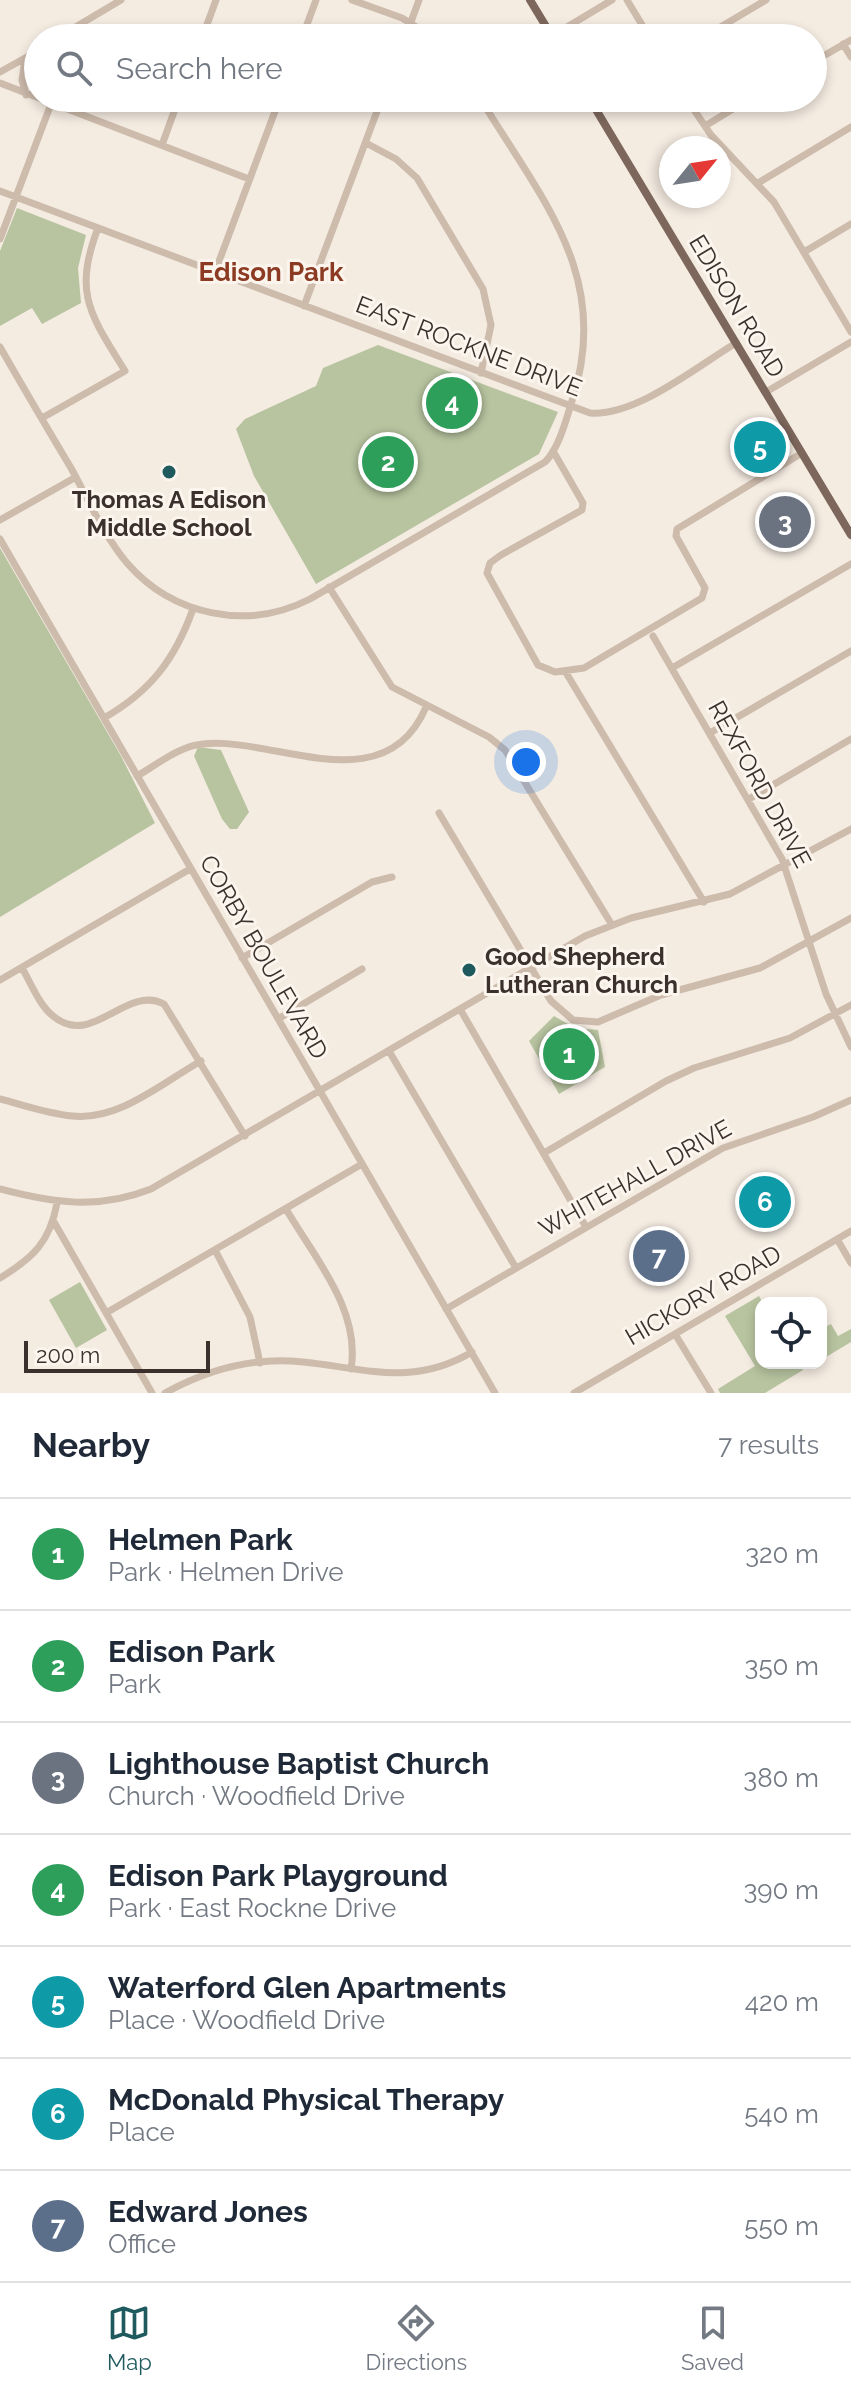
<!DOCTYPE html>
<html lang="en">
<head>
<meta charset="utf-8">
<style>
  :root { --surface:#fff; --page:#f6f6f7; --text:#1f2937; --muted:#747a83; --line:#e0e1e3; --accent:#1f5a5e }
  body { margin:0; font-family:Raleway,sans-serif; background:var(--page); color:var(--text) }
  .controls { position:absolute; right:24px; bottom:24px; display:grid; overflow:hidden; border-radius:16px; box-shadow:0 4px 12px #0003 }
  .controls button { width:72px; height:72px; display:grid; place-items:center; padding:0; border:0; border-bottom:2px solid var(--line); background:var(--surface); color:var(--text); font:40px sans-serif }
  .compass { position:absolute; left:659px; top:136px; width:72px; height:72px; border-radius:50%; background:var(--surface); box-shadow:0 4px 12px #0003; rotate:60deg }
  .scale { position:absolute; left:24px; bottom:20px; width:186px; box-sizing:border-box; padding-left:8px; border:4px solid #3b302b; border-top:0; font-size:22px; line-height:28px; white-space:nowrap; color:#3b302b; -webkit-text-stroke:6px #fbf5ee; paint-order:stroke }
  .you { position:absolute; left:526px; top:762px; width:28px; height:28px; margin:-20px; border:6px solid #fff; border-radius:50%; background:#1a73e8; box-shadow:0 0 0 12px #1a73e833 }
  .badge { display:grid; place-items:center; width:52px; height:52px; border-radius:50%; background:var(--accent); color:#fff; font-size:26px; font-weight:700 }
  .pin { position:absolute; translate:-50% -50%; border:4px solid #fff; box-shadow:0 2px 8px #0006 }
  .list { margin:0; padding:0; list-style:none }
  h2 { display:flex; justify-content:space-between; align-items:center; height:104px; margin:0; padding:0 32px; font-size:34px }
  h2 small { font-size:26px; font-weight:400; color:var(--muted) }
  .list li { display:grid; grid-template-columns:52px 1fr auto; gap:24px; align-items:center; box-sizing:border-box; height:112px; padding:0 32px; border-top:2px solid var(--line) }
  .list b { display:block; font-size:30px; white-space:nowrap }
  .list p { margin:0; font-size:26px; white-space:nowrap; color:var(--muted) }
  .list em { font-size:26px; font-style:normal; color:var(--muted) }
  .icon { flex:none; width:44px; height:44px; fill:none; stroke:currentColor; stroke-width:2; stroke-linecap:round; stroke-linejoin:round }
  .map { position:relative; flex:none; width:851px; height:1393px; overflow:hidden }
  .search { position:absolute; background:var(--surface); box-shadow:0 4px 12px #0003; left:24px; right:24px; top:24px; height:88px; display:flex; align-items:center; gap:20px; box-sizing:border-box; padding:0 28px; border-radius:44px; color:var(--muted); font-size:30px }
  .sheet { height:888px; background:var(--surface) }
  nav { display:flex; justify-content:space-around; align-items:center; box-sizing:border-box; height:112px; border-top:2px solid var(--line); background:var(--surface); font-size:22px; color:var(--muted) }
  nav a { display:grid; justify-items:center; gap:4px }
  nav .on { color:var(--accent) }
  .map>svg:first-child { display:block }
  .green { fill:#b8c4a0 }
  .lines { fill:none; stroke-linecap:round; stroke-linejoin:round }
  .minor { stroke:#cdbbac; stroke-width:7 }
  .major { stroke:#7d675c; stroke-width:8 }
  .poi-dot { fill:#1f5a5e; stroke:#fbf5ee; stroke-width:3 }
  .labels { text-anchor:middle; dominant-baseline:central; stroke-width:6; stroke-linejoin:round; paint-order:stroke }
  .street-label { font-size:24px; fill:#3b302b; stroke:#fbf5ee }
  .poi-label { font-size:24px; font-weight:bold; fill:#3b302b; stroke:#fbf5ee }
  .neighbourhood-label { font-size:26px; font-weight:bold; fill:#8c3b22; stroke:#fbf5ee }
</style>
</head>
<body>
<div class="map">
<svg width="851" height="1393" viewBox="0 0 851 1393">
  <rect width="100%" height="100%" fill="#f4ebe1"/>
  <!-- green -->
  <path class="green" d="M 17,208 L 86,235 L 78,268 L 81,303 L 42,324 L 32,308 L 0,326 L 0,251 Z
    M 378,345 L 558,412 L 539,454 L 316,584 L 254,476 L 236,429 L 245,419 L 316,386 L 323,368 Z
    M 0,548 L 121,756 L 155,823 L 0,917 Z
    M 198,747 L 221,750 L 249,812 L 237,829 L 230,829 L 222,819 L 194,756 Z
    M 554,1016 L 575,1028 L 598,1030 L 605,1067 L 559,1094 L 529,1041 Z
    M 80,1282 L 107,1330 L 76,1348 L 49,1300 Z
    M 759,1296 L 763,1303 L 761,1363 L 799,1363 L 803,1370 L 765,1393 L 720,1393 L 718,1389 L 755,1366 L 725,1316 Z
    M 831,1324 L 838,1336 L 851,1329 L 851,1342 L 821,1360 L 821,1329 Z"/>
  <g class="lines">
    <!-- minor -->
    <path class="minor" d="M 352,0 L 402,18 L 434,38
      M 627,0 L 650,38
      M 552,36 L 612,0
      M 57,38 L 121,0
      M 202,38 L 216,0
      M 302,38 L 316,0
      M 405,38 L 419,0
      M 702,38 L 766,0
      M 843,44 L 851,57
      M 813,62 L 851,40
      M 0,72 L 27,57
      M 0,83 L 249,179
      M 26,95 L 22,80 L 25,60 L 38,50
      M 686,98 L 711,135 L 774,202 L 851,332
      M 705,126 L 751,98
      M 366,143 L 396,159 L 417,178 L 483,289 L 491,325 L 481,373
      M 162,145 L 179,98
      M 758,183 L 851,127
      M 0,191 L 590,413 C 637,416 696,367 736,343
      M 0,239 L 51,104
      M 804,252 L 851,224
      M 215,272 L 280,98
      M 304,306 L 382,98
      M 0,347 C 23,387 47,428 71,468 C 88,499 104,536 127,563 C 173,616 248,631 310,599 L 545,462 C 559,448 566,420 572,401 C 613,276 541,199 480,98
      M 766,392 L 851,342
      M 42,418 L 125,371 C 90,314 73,294 98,228
      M 553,451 L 583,503 L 582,510 L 501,555 L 490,563 L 487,573 L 538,665 L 555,672 L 584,668 L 702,598 L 705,588 L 676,536 L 677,529 L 802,453
      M 0,520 L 76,477
      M 0,539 L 495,1393
      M 329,587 L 392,687 L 489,737 L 505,750 L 612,925
      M 653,636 L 782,859 L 826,994 L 851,1047
      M 672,668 L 851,564
      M 565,671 L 704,902
      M 104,718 C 151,691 175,659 193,609
      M 710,733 L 851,651
      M 137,776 C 158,764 179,746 203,744 C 273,736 385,804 426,707
      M 749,799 L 851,739
      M 439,813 L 551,1001 L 573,1020 L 598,1022 L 661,995 L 760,968 L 851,918
      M 242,958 L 372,882 L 392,877
      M 22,968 C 31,983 39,1005 53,1016 C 93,1049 125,984 164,1004 L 245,1136
      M 0,980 L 190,869
      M 460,1009 L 586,1227
      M 278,1019 L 362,969
      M 389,1051 L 516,1268
      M 0,1099 C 23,1105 48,1114 72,1116 C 119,1121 162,1083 201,1061
      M 544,1153 L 666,1081 L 694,1068 L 790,1038 L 851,1005
      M 0,1189 C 53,1203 98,1210 151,1189 L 585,936 L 631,918 L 730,894 L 851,829
      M 286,1209 C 314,1257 361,1310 351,1369
      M 54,1222 L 152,1393
      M 837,1239 L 851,1263
      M 215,1250 L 250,1317 L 260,1363
      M 0,1278 C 33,1258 50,1242 57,1203
      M 446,1309 L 723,1148 L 813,1117 L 851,1100
      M 106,1313 L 362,1164
      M 675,1334 L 711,1393
      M 165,1393 C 203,1372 247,1359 290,1361 C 358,1365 408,1390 472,1352
      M 574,1393 L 851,1231"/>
    <!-- major -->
    <path class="major" d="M 530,0 L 553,38
      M 589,98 L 851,535"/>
  </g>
  <!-- markers -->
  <g class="poi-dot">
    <circle cx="169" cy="472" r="8"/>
    <circle cx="469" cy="970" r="8"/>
  </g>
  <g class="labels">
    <!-- street labels -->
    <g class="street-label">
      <text transform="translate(737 306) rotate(59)">EDISON ROAD</text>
      <text transform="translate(469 346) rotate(21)">EAST ROCKNE DRIVE</text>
      <text transform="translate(760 784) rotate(61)">REXFORD DRIVE</text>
      <text transform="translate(264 957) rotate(60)">CORBY BOULEVARD</text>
      <text transform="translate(635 1178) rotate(-29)">WHITEHALL DRIVE</text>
      <text transform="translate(703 1295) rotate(-30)">HICKORY ROAD</text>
    </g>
    <!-- poi labels -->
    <g class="poi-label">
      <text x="169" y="499">Thomas A Edison<tspan x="169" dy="28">Middle School</tspan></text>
      <text x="485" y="956" text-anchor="start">Good Shepherd<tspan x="485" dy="28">Lutheran Church</tspan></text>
    </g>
    <!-- neighbourhood labels -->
    <g class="neighbourhood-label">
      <text x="271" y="272">Edison Park</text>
    </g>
  </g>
</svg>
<div class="controls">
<button><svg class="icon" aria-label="locate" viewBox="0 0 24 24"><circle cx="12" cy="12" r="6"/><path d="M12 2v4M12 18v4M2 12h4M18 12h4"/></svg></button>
</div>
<svg class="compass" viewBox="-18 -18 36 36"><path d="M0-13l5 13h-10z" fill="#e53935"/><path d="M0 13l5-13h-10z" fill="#747a83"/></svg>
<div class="scale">200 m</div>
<div class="you"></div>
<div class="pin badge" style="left:569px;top:1054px;background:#2e9e5b">1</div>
<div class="pin badge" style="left:388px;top:462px;background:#2e9e5b">2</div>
<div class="pin badge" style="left:785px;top:522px;background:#6b7280">3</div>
<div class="pin badge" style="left:452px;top:403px;background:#2e9e5b">4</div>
<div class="pin badge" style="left:760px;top:447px;background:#0f9aa8">5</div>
<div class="pin badge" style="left:765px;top:1202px;background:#0f9aa8">6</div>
<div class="pin badge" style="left:659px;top:1256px;background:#5c6f8a">7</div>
<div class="search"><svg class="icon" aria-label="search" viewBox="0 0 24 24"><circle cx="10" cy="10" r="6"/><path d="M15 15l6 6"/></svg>Search here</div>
</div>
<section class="sheet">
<h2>Nearby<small>7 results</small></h2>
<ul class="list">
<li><span class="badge" style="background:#2e9e5b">1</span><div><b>Helmen Park</b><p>Park · Helmen Drive</p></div><em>320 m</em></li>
<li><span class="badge" style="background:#2e9e5b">2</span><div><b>Edison Park</b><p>Park</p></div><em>350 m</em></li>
<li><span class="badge" style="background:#6b7280">3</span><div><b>Lighthouse Baptist Church</b><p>Church · Woodfield Drive</p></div><em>380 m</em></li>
<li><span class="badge" style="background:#2e9e5b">4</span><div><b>Edison Park Playground</b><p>Park · East Rockne Drive</p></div><em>390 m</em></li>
<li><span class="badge" style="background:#0f9aa8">5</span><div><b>Waterford Glen Apartments</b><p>Place · Woodfield Drive</p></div><em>420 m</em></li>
<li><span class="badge" style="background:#0f9aa8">6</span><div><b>McDonald Physical Therapy</b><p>Place</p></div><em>540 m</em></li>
<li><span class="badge" style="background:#5c6f8a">7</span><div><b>Edward Jones</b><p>Office</p></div><em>550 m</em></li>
</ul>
</section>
<nav>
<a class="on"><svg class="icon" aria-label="map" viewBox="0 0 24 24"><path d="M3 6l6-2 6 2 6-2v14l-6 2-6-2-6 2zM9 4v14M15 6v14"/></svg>Map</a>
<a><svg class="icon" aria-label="directions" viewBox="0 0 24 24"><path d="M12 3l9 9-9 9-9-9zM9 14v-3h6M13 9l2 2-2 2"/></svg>Directions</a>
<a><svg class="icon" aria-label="saved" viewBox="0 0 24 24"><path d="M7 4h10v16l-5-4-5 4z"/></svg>Saved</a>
</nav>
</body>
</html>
